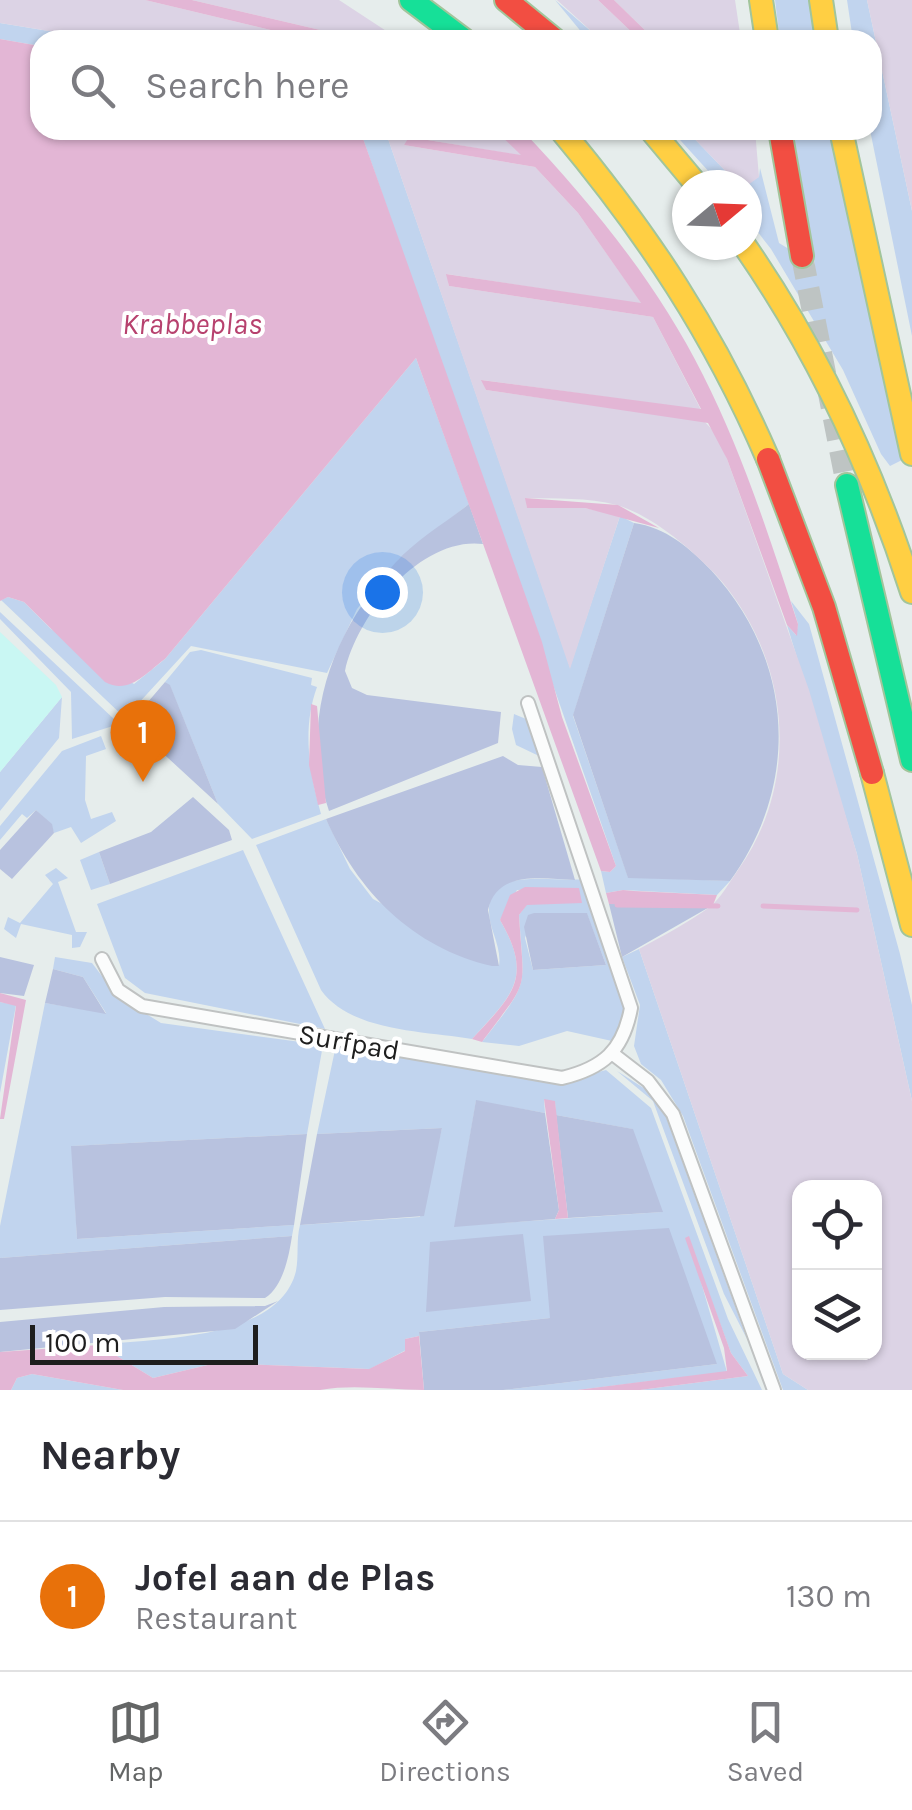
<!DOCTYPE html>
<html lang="en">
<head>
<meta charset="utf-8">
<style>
  :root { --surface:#fff; --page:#f2f2f3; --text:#2b2b33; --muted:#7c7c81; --line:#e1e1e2; --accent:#646666 }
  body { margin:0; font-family:Karla,sans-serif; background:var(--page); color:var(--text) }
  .controls { position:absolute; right:30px; bottom:30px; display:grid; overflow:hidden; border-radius:20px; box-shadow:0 2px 8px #0004 }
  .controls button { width:90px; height:90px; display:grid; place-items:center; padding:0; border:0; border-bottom:2px solid var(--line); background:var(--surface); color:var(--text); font:50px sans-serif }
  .compass { position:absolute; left:672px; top:170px; width:90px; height:90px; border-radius:50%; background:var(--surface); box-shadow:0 2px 8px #0004; rotate:71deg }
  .scale { position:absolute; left:30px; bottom:25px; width:228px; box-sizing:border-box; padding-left:10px; border:5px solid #1e1e1e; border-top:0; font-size:28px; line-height:35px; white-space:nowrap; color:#1e1e1e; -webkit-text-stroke:8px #fff; paint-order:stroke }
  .you { position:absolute; left:382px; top:592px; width:35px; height:35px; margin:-25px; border:8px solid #fff; border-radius:50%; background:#1a73e8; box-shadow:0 0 0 15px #1a73e833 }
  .badge { display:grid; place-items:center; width:65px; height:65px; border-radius:50%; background:var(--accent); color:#fff; font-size:32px; font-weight:700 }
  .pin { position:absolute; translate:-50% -82px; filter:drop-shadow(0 2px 5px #0008) }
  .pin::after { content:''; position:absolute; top:52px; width:35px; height:30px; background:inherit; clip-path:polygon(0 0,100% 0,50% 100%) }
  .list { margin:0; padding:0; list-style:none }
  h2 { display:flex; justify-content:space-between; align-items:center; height:130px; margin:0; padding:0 40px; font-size:42px }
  h2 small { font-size:32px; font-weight:400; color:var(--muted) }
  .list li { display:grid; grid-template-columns:65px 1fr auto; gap:30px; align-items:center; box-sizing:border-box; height:150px; padding:0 40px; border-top:2px solid var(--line) }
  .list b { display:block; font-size:38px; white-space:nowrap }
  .list p { margin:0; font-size:32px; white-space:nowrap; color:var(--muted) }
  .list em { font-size:32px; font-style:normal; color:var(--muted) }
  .icon { flex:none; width:55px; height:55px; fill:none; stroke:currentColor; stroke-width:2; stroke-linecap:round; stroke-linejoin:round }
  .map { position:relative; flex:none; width:912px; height:1390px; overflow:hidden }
  .search { position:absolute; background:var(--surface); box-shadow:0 2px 8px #0004; left:30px; right:30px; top:30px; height:110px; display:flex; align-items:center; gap:25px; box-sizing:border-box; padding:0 35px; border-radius:30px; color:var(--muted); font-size:38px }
  .sheet { height:280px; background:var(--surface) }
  nav { display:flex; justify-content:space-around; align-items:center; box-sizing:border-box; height:140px; border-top:2px solid var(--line); background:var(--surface); font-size:28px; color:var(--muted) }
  nav a { display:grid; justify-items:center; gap:5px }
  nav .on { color:var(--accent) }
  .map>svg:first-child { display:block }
  .grass { fill:#c1d4ee; fill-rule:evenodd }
  .forest { fill:#b8c2df }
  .wetland { fill:#dcd3e5; fill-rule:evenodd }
  .sand { fill:#c9f7f3 }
  .water { fill:#e3b6d5 }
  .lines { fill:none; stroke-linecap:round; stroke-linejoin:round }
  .stream { stroke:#e3b6d5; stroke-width:5 }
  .highway-tunnel { stroke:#bec4c3; stroke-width:22; stroke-dasharray:22 11; stroke-linecap:butt }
  .street-casing { stroke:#bfc2c2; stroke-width:16 }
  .fast-casing { stroke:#a2c59b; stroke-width:26 }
  .slow-casing { stroke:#a2c59b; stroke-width:26 }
  .jam-casing { stroke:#a2c59b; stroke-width:26 }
  .street { stroke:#fbfcfc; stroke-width:12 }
  .fast { stroke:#16e098; stroke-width:22 }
  .slow { stroke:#ffcf43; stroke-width:22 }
  .jam { stroke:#f24e42; stroke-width:22 }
  .labels { text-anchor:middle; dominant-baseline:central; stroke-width:8; stroke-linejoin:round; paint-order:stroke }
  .street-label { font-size:28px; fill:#1e1e1e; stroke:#fff }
  .water-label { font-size:30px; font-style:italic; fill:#b7416e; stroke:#fff }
</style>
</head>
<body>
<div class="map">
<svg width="912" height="1390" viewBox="0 0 912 1390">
  <rect width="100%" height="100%" fill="#e6edec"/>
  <!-- grass -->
  <path class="grass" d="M 555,0 L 601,40 L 588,40 Z
    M 775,0 L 811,0 L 818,40 L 780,40 Z
    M 847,0 L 867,0 L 912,211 L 912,336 L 870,130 L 872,40 L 853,40 Z
    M 0,23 L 104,40 L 40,40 L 40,46 L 0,39 Z
    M 360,130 L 385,130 L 570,667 L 620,516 L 634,523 L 573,716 L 628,877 L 730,881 L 717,895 L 623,890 L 606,893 L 601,871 L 610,872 L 616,866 Z
    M 671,130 L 686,130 L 737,183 L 759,177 L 760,168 L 779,243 L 815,265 L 793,130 L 833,130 L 904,459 L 890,466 L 881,454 L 843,370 L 771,249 L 747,218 L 747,185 L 721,185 Z
    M 416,358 L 469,504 L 399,559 L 357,609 L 327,673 L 191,646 L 125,718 L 1,600 L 8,597 L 24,602 L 51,629 L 134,684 L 165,659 Z
    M 791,601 L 809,624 L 900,954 L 912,1005 L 912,1101 L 857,854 L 787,625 L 796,635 L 798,624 Z
    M 0,612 L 115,720 L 116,725 L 72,739 L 71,692 L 0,619 Z
    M 201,650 L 312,678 L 311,685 L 317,687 C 302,728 309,772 321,814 L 252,839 L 218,804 L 170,686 L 165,682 L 190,652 Z
    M 62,697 L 59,738 L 0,811 L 0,772 Z
    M 514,714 L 526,719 L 539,756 L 516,745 L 512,729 Z
    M 101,736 L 106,749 L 86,756 L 85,800 L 91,819 L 112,812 L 116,821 L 81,843 L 71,827 L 54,833 L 51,824 L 36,810 L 27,818 L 22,814 L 0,840 L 0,826 L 62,751 Z
    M 326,819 L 350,869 L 373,899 L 499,966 C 502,946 489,930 489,911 C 487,865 557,883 584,879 L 624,996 L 624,1022 L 612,1041 L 567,1031 L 519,1046 L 482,1042 C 531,979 524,991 519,915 L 527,904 L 554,902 L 579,888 L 517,890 L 500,920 C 534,978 512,995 472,1039 C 425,1031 351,1032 321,990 L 256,845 ZM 534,913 L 587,914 L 606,965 L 533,970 L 525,938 Z
    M 243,850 L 325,1029 L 145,993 L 125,978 L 97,904 Z
    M 99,852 L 110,884 L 91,890 L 80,860 Z
    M 56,868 L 68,878 L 58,882 L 76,932 L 87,932 L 80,947 L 72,948 L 72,935 L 21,924 L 16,938 L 4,929 L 8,917 L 20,923 L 53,884 L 45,875 Z
    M 639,949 L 783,1374 L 808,1390 L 783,1390 L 683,1116 L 661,1080 L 641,1064 L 634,1046 L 640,1005 L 622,957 Z
    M 55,957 L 92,963 L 117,996 L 161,1023 L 323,1045 L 307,1134 L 72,1146 L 77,1239 L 294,1225 L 292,1236 L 0,1258 L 0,1226 L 45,1003 L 106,1013 L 83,977 L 53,969 Z
    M 0,1002 L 16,1005 L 0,1093 Z
    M 340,1047 L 555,1084 L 606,1070 L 651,1108 L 728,1319 L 762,1390 L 640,1390 L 748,1376 L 731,1353 L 688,1237 L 727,1372 L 577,1390 L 503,1390 L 717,1364 L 550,1318 L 419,1332 L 419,1336 L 405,1339 L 406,1350 L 370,1369 L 216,1363 L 153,1378 L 99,1345 C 155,1338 279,1341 296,1271 C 299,1256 296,1240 300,1225 L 420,1217 L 442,1128 L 317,1134 L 335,1050 ZM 544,1100 L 555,1102 L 556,1115 L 632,1129 L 662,1212 L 455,1226 L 476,1101 L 545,1113 Z
    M 617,1071 L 650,1092 L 665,1114 L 747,1339 L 724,1294 L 653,1101 Z
    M 32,1374 L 123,1390 L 11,1390 L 17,1378 Z"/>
  <!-- forest -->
  <path class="forest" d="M 469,504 L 483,544 C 421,536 357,615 345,671 L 352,688 L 367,695 L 501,712 L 498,743 L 329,811 C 298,720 333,630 396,562 C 416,540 445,523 469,504 Z
    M 634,523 C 665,527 690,548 711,570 C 794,660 801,783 730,881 L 628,878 L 573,715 Z
    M 165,682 L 170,685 L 218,804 L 130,723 Z
    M 503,756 L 518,765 L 542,767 L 575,880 C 544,879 497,869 488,910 L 499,966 L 492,966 C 413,948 357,891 326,819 Z
    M 193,797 L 229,830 L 232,840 L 110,884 L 99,852 L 151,832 Z
    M 36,810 L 52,824 L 54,833 L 12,879 L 0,869 L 0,850 Z
    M 609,904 L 713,905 L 622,957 Z
    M 534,913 L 587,913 L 606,965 L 533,970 L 524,927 L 528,915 Z
    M 0,957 L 34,965 L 24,996 L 0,993 Z
    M 53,969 L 83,977 L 106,1014 L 45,1003 Z
    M 476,1100 L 545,1113 L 559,1210 L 555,1219 L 454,1227 Z
    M 556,1115 L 633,1129 L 663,1212 L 568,1218 Z
    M 442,1128 L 424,1216 L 300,1225 L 317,1134 Z
    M 307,1134 L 294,1225 L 77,1239 L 71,1146 Z
    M 669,1228 L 717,1364 L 503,1390 L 424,1390 L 419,1332 L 550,1318 L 543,1236 Z
    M 523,1234 L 531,1301 L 426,1312 L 430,1242 Z
    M 292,1236 C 289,1256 283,1287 265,1298 L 165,1297 L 0,1310 L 0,1258 Z
    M 278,1301 L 235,1329 L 0,1352 L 0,1322 L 164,1307 L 265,1306 Z"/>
  <!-- wetland -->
  <path class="wetland" d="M 0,0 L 145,0 L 312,40 L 104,40 L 0,23 Z
    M 192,0 L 339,0 L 400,40 L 363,40 Z
    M 557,0 L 598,0 L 640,40 L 601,40 Z
    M 614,0 L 735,0 L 741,40 L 655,40 Z
    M 867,0 L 912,0 L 912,211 Z
    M 385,130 L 495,130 L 523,156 L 410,137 L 404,145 L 535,167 L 578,213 L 642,304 L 447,274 L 449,286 L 653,317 L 701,410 L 482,380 L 486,390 L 704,421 L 717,435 L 727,459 L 809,690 L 857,854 L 912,1101 L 912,1390 L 808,1390 L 783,1374 L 639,949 C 663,936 689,922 711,906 C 720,899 731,880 738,870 C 803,779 789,655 716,575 C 690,548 653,516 617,505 C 587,497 556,499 526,498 L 527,508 L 585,508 L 620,516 L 570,669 ZM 800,1188 L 874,1188 L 874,1352 L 800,1352 Z
    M 686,130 L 755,130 L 759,177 L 748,185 L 737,183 Z"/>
  <!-- sand -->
  <path class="sand" d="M 0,632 L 56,685 L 62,697 L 0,772 Z"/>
  <!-- water -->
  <path class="water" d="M 145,0 L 192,0 L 363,40 L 312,40 Z
    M 598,0 L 614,0 L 655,40 L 640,40 Z
    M 0,39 L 40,46 L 40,130 L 360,130 L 542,642 L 562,717 L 616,866 L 610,872 L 601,871 L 416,358 L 165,659 C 146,673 129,695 105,682 L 24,602 L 8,597 L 0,601 Z
    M 495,130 L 522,130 C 592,204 657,283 703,375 C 743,454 770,539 798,624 L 797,636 L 787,625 L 727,459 L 708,423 L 486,390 L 481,380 L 701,409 L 653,317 L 449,286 L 446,274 L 641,303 L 578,213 L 535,167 L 404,145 L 409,137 L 521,155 Z
    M 525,498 L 618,505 L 659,528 L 585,508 L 527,508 Z
    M 311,704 L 317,706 L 326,803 L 318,805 L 309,765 Z
    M 525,887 L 579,888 L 582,903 L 527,905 L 519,915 C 524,995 531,976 482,1042 L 472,1039 C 512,996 534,978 500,920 L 510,895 Z
    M 623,890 L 634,891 L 717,895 L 713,905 L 609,904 L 606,893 Z
    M 0,993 L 26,1000 L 4,1119 L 0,1119 L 16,1006 L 0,1002 Z
    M 544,1099 L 555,1101 L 568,1218 L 555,1219 L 559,1210 Z
    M 689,1236 L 731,1353 L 748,1376 L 640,1390 L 577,1390 L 727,1371 L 724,1348 L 685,1238 Z
    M 419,1336 L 424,1390 C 388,1390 355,1384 320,1390 L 123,1390 L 32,1374 L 17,1378 L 11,1390 L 0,1390 L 0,1352 L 99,1345 L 153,1378 L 216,1363 L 369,1369 L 405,1351 L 405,1339 Z"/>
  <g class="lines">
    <!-- stream -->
    <path class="stream" d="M 617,905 L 718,906
      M 763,906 L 857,910"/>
    <!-- highway-tunnel -->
    <path class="highway-tunnel" d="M 802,256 L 847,485"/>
    <!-- street casing -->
    <g class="street-casing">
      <path id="street" d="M 102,959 L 118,990 L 142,1006 L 562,1078 C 603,1068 623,1051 631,1008 L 528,703
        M 613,1054 L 648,1081 L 673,1114 L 774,1390"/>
    </g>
    <!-- fast casing -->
    <g class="fast-casing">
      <path id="fast" d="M 411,0 L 464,40
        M 847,485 L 912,760"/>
    </g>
    <!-- slow casing -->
    <g class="slow-casing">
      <path id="slow" d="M 761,0 L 767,40
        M 821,0 L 827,40
        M 561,130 C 648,234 714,334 768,459
        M 651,130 L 697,185
        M 841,130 L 912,454
        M 744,245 C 819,353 872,467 912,592
        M 872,773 L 912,925"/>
    </g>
    <!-- jam casing -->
    <g class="jam-casing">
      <path id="jam" d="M 506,0 L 555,40
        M 780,130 L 802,256
        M 768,459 L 824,607 L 872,773"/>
    </g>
    <!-- street -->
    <use href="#street" class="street"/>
    <!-- fast -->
    <use href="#fast" class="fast"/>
    <!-- slow -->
    <use href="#slow" class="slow"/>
    <!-- jam -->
    <use href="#jam" class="jam"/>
  </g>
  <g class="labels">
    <!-- street labels -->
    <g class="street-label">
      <text transform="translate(349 1042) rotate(10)">Surfpad</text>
    </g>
    <!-- water labels -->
    <g class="water-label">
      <text x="192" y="324">Krabbeplas</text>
    </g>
  </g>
</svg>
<div class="controls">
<button><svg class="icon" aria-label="locate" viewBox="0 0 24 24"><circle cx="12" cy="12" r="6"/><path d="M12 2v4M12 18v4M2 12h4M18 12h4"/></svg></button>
<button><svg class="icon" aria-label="layers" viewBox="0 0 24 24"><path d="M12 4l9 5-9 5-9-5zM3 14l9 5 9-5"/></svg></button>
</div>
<svg class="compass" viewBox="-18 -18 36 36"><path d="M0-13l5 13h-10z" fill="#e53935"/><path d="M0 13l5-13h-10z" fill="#7c7c81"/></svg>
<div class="scale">100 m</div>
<div class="you"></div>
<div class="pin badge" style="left:143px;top:782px;background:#e8710a">1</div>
<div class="search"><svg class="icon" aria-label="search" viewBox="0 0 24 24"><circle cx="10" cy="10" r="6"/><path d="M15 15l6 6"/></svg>Search here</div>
</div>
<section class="sheet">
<h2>Nearby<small></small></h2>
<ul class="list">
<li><span class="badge" style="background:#e8710a">1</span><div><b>Jofel aan de Plas</b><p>Restaurant</p></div><em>130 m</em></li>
</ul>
</section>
<nav>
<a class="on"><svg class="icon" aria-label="map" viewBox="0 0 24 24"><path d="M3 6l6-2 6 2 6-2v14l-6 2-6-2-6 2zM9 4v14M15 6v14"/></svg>Map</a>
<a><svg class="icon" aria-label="directions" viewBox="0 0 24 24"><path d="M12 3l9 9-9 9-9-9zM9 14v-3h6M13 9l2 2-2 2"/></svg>Directions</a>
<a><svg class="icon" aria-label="saved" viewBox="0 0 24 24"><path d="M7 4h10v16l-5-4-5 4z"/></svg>Saved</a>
</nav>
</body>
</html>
